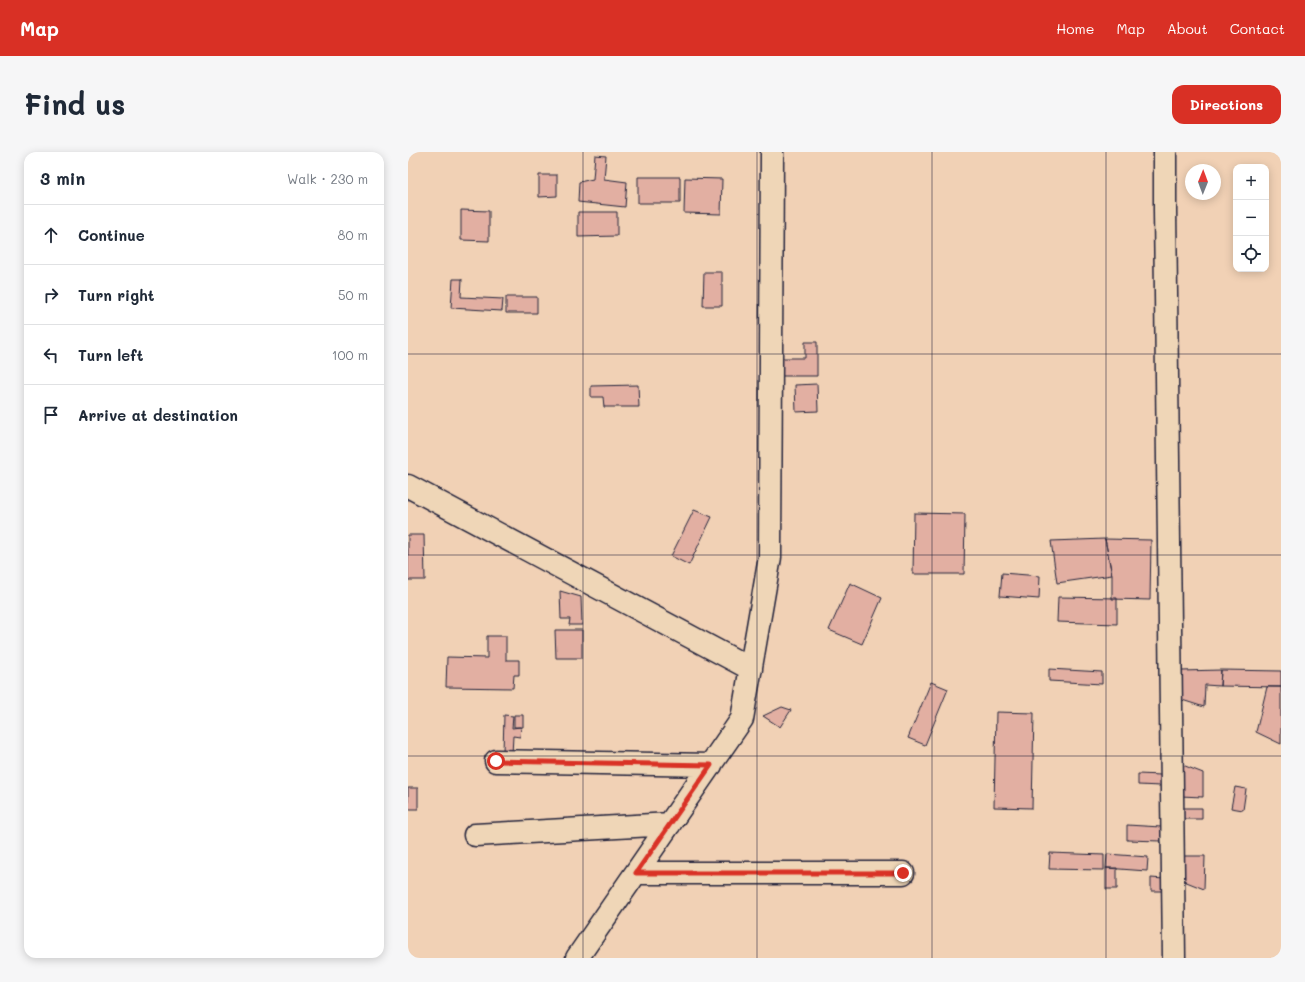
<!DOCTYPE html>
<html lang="en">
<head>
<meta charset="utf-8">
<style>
  :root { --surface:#fff; --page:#f6f6f7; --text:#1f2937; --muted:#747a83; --line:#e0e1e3; --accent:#d93025 }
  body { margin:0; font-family:Mali,sans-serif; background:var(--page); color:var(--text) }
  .controls { position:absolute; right:12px; top:12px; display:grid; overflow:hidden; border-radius:8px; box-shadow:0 2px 10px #0003 }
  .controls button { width:36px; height:36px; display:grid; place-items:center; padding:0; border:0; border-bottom:1px solid var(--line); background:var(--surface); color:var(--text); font:20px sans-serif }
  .compass { position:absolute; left:777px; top:12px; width:36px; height:36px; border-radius:50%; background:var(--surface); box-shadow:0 2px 10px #0003; rotate:1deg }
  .stop { position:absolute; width:12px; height:12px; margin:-9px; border:3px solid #d93025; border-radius:50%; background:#fff }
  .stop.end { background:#d93025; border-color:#fff; box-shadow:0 1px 4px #0008 }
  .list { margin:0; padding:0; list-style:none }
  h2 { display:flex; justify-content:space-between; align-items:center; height:52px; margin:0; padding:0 16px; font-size:17px }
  h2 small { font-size:13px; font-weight:400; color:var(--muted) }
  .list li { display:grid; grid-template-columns:26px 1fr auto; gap:12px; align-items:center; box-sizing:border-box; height:60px; padding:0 16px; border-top:1px solid var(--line) }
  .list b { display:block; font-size:15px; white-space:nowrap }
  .list em { font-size:13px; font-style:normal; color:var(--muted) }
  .icon { flex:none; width:22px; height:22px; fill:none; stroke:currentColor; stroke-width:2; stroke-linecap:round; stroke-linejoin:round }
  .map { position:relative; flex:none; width:873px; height:806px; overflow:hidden; border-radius:12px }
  header { display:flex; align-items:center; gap:24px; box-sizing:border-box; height:56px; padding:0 20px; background:var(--accent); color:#fff }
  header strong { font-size:19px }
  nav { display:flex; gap:22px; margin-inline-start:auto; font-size:14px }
  .intro { display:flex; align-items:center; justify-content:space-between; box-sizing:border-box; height:96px; padding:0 24px }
  h1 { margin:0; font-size:28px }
  .button { padding:10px 18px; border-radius:12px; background:var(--accent); color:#fff; font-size:14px; font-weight:700 }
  main { display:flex; gap:24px; padding:0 24px }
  aside { flex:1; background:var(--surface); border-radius:12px; box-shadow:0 2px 10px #0003 }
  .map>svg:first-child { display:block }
  .building { fill:#e2afa2; stroke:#22223b }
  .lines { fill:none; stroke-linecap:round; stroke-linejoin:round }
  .minor-casing { stroke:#22223b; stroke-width:25 }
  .minor { stroke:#efd6b7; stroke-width:22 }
  .route { stroke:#d93025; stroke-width:5 }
  .grid { fill:none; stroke:#22223b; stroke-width:1; stroke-opacity:0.55 }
</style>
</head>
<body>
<header>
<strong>Map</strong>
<nav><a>Home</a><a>Map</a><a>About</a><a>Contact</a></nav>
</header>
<div class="intro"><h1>Find us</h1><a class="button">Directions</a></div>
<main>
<aside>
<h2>3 min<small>Walk · 230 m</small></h2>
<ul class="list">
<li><svg class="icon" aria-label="ahead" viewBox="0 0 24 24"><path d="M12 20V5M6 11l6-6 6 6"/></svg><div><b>Continue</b></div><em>80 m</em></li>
<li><svg class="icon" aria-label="right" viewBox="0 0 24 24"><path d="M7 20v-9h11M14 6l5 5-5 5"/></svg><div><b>Turn right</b></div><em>50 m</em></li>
<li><svg class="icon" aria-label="left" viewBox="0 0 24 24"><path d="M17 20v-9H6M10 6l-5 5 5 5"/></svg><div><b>Turn left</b></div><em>100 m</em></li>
<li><svg class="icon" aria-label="arrive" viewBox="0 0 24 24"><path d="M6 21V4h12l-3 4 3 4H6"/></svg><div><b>Arrive at destination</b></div></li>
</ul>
</aside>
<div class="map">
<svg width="873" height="806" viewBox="0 0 873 806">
  <rect width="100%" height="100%" fill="#f1d1b5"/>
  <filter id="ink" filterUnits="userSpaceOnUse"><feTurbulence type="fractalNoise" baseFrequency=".025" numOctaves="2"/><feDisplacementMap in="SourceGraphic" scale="8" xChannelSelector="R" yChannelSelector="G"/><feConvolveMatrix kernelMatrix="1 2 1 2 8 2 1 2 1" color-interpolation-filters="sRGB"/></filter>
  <g filter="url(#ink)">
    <!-- building -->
    <path class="building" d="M 187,3 L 198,4 L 196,27 L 219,30 L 217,55 L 170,50 L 171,30 L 185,27 Z
      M 131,23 L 149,23 L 149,44 L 131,45 Z
      M 230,25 L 272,25 L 272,51 L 230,51 Z
      M 277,26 L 314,27 L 313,62 L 276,61 Z
      M 53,58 L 81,59 L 81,89 L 53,88 Z
      M 170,60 L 209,60 L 209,84 L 170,85 Z
      M 296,120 L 314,120 L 314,154 L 295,154 Z
      M 45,127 L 54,127 L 53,145 L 95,147 L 94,159 L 43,156 Z
      M 98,145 L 129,145 L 129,161 L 98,161 Z
      M 397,190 L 409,190 L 409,224 L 369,224 L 369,206 L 397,206 Z
      M 409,232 L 410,259 L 388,260 L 387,233 Z
      M 230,233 L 231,255 L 196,255 L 195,245 L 183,245 L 183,234 Z
      M 286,358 L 304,365 L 281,413 L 263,404 Z
      M 506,361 L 557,362 L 556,422 L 505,422 Z
      M 0,383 L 16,383 L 17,428 L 0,428 Z
      M 697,387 L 704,423 L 649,431 L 643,389 Z
      M 697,387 L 743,388 L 742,448 L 704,447 L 704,423 Z
      M 594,421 L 632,424 L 631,447 L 592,444 Z
      M 442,431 L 474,446 L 454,492 L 421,478 Z
      M 152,439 L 173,445 L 174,473 L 161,473 L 162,467 L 153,467 Z
      M 650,445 L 709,446 L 709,472 L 649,470 Z
      M 147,478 L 174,478 L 174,506 L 148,506 Z
      M 79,484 L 98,484 L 98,508 L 111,508 L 111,523 L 106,523 L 105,536 L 38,535 L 39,505 L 79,506 Z
      M 641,517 L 694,520 L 694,532 L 641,529 Z
      M 813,518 L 812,534 L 797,533 L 796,555 L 774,548 L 774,519 Z
      M 813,518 L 873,519 L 873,535 L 812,534 Z
      M 523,530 L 540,537 L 517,593 L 500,586 Z
      M 859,535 L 873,535 L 873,592 L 848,580 Z
      M 374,555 L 383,558 L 372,575 L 355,564 Z
      M 588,560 L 626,561 L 624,656 L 586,655 Z
      M 96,563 L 105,564 L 104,576 L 113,575 L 112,585 L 105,584 L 104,602 L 95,601 Z
      M 106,563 L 115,563 L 115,575 L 106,575 Z
      M 772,612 L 795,621 L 795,645 L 772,644 Z
      M 730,622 L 753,623 L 753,634 L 730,633 Z
      M 827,635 L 838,637 L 835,658 L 823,656 Z
      M 0,636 L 10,636 L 10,657 L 0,657 Z
      M 775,656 L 794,656 L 794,667 L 775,667 Z
      M 719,673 L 753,675 L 753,689 L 719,688 Z
      M 642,701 L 696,703 L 696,718 L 641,717 Z
      M 699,702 L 740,705 L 739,719 L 698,716 Z
      M 776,704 L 797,704 L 796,737 L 776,729 Z
      M 698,716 L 709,716 L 709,737 L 698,737 Z
      M 743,726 L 756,727 L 756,739 L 743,739 Z"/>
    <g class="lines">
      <!-- minor casing -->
      <g class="minor-casing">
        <path id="minor" d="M 757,0 L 757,58 L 766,806
          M 0,334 L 343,517
          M 88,609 L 303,613
          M 67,683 L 262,672
          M 228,721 L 495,721
          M 169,806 L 334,567 L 362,405 L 364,0"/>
      </g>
      <!-- minor -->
      <use href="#minor" class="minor"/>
    </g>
  </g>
  <g class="lines" filter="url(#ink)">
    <!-- route -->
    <path class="route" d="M 88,609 L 303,613 L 228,721 L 495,721"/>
  </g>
  <!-- grid -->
  <path class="grid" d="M 175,0 L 175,806M 349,0 L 349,806M 524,0 L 524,806M 698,0 L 698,806M 0,202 L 873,202M 0,403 L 873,403M 0,604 L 873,604"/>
</svg>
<div class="controls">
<button>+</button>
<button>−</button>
<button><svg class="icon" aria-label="locate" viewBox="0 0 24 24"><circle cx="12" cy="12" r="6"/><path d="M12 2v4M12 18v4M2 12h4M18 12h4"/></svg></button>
</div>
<svg class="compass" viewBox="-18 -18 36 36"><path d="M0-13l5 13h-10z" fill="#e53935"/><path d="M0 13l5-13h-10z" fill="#747a83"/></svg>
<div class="stop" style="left:88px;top:609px"></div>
<div class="stop end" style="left:495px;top:721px"></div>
</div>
</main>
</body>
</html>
